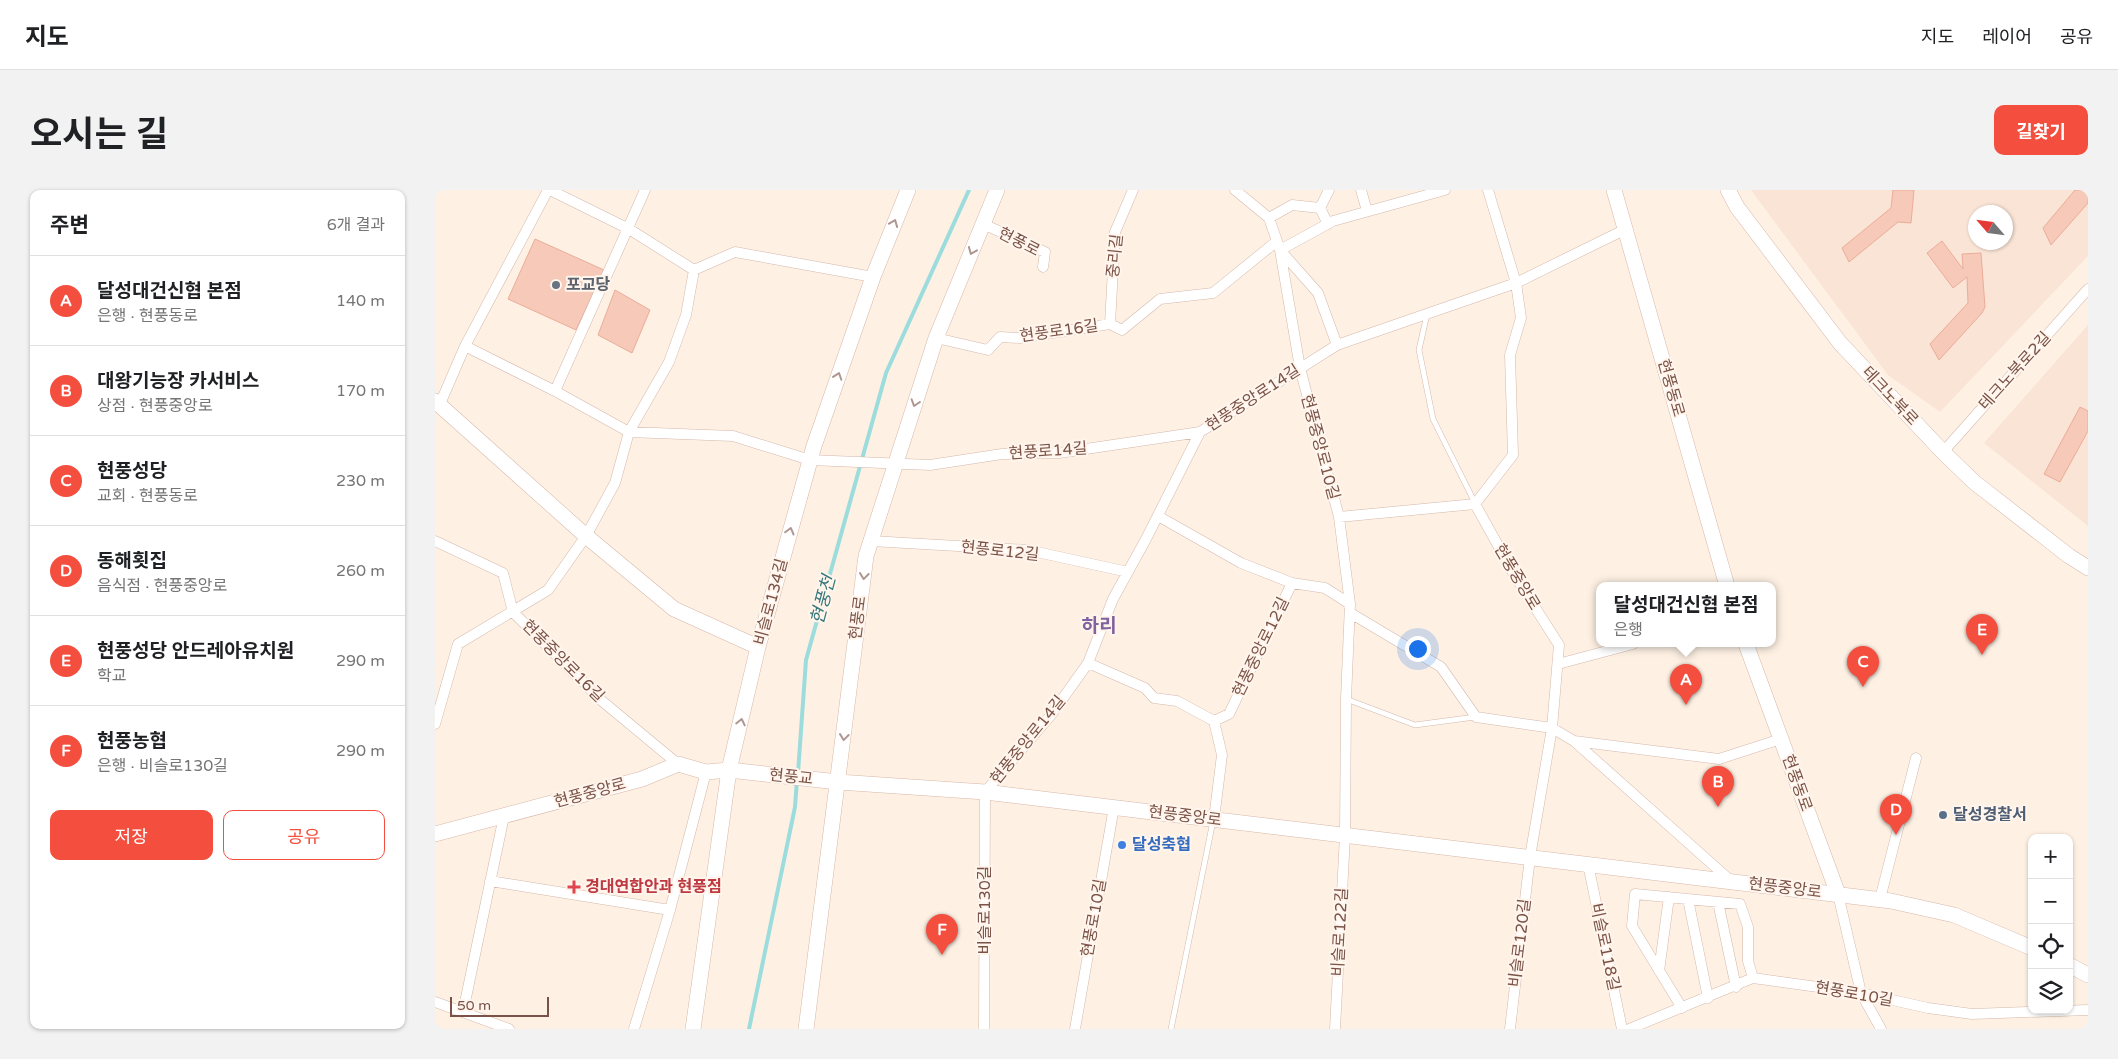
<!DOCTYPE html>
<html lang="ko">
<head>
<meta charset="utf-8">
<style>
  :root { --surface:#fff; --page:#f2f2f2; --text:#202124; --muted:#757577; --line:#e0e0e0; --accent:#f44e3e }
  body { margin:0; font-family:"Varela Round","Noto Sans KR",sans-serif; background:var(--page); color:var(--text) }
  .controls { position:absolute; right:15px; bottom:15px; display:grid; overflow:hidden; border-radius:10px; box-shadow:0 1px 4px #0004 }
  .controls button { width:45px; height:45px; display:grid; place-items:center; padding:0; border:0; border-bottom:1px solid var(--line); background:var(--surface); color:var(--text); font:25px sans-serif }
  .compass { position:absolute; left:1533px; top:15px; width:45px; height:45px; border-radius:50%; background:var(--surface); box-shadow:0 1px 4px #0004; rotate:298deg }
  .scale { position:absolute; left:15px; bottom:12px; width:99px; box-sizing:border-box; padding-left:5px; border:2px solid #7a5247; border-top:0; font-size:14px; line-height:18px; white-space:nowrap; color:#7a5247; -webkit-text-stroke:4px #fff5ec; paint-order:stroke }
  .you { position:absolute; left:982px; top:458px; width:18px; height:18px; margin:-12px; border:4px solid #fff; border-radius:50%; background:#1a73e8; box-shadow:0 0 0 8px #1a73e833 }
  .badge { display:grid; place-items:center; width:32px; height:32px; border-radius:50%; background:var(--accent); color:#fff; font-size:16px; font-weight:700 }
  .pin { position:absolute; translate:-50% -41px; filter:drop-shadow(0 1px 2px #0008) }
  .pin::after { content:''; position:absolute; top:26px; width:18px; height:15px; background:inherit; clip-path:polygon(0 0,100% 0,50% 100%) }
  .popup { position:absolute; left:1161px; top:392px; width:180px; height:65px; box-sizing:border-box; display:grid; place-content:center; border-radius:10px; background:var(--surface); filter:drop-shadow(0 1px 4px #0005); font-size:16px; white-space:nowrap; color:var(--muted) }
  .popup b { font-size:19px; color:var(--text) }
  .popup::after { content:''; position:absolute; left:50%; top:100%; margin-left:-10px; border:10px solid transparent; border-top-color:var(--surface) }
  .list { margin:0; padding:0; list-style:none }
  h2 { display:flex; justify-content:space-between; align-items:center; height:65px; margin:0; padding:0 20px; font-size:21px }
  h2 small { font-size:16px; font-weight:400; color:var(--muted) }
  .list li { display:grid; grid-template-columns:32px 1fr auto; gap:15px; align-items:center; box-sizing:border-box; height:90px; padding:0 20px; border-top:1px solid var(--line) }
  .list b { display:block; font-size:19px; white-space:nowrap }
  .list p { margin:0; font-size:16px; white-space:nowrap; color:var(--muted) }
  .list em { font-size:16px; font-style:normal; color:var(--muted) }
  .actions { display:flex; gap:10px; padding:15px 20px }
  .actions a { flex:1; padding:11px 0; border:1px solid var(--accent); border-radius:10px; text-align:center; font-size:18px; color:var(--accent) }
  .actions .main { background:var(--accent); color:#fff }
  .icon { flex:none; width:28px; height:28px; fill:none; stroke:currentColor; stroke-width:2; stroke-linecap:round; stroke-linejoin:round }
  .map { position:relative; flex:none; width:1653px; height:839px; overflow:hidden; border-radius:10px }
  header { display:flex; align-items:center; gap:30px; box-sizing:border-box; height:70px; padding:0 25px; background:var(--surface); border-bottom:1px solid var(--line) }
  header strong { font-size:24px }
  nav { display:flex; gap:28px; margin-inline-start:auto; font-size:18px }
  .intro { display:flex; align-items:center; justify-content:space-between; box-sizing:border-box; height:120px; padding:0 30px }
  h1 { margin:0; font-size:35px }
  .button { padding:12px 22px; border-radius:10px; background:var(--accent); color:#fff; font-size:18px; font-weight:700 }
  main { display:flex; gap:30px; padding:0 30px }
  aside { flex:1; background:var(--surface); border-radius:10px; box-shadow:0 1px 4px #0004 }
  .map>svg:first-child { display:block }
  .residential { fill:#f9e4d5; fill-rule:evenodd }
  .lines { fill:none; stroke-linecap:round; stroke-linejoin:round }
  .stream { stroke:#9cdcdd; stroke-width:4 }
  .building { fill:#f6c9b9; stroke:#ebac98 }
  .lane-casing { stroke:#d4b8ac; stroke-width:6 }
  .street-casing { stroke:#d4b8ac; stroke-width:11 }
  .secondary-casing { stroke:#d7b7a9; stroke-width:16 }
  .lane { stroke:#fff; stroke-width:5 }
  .street { stroke:#fff; stroke-width:10 }
  .secondary { stroke:#fff; stroke-width:15 }
  .oneway { stroke:#af9791 }
  .worship-dot { fill:#6b7280; stroke:#fff5ec; stroke-width:2 }
  .service-dot { fill:#5c6f8a; stroke:#fff5ec; stroke-width:2 }
  .shop-dot { fill:#3f7fe0; stroke:#fff5ec; stroke-width:2 }
  .health-dot { fill:#e0444e; stroke:#fff5ec; stroke-width:2 }
  .labels { text-anchor:middle; dominant-baseline:central; stroke-width:4; stroke-linejoin:round; paint-order:stroke }
  .street-label { font-size:16px; fill:#7a5247; stroke:#fff5ec }
  .worship-label { font-size:16px; font-weight:bold; fill:#5b616d; stroke:#fff5ec; text-anchor:start }
  .service-label { font-size:16px; font-weight:bold; fill:#4e5e75; stroke:#fff5ec; text-anchor:start }
  .shop-label { font-size:16px; font-weight:bold; fill:#366cbe; stroke:#fff5ec; text-anchor:start }
  .health-label { font-size:16px; font-weight:bold; fill:#be3a42; stroke:#fff5ec; text-anchor:start }
  .water-label { font-size:18px; font-style:italic; fill:#367779; stroke:#fff5ec }
  .quarter-label { font-size:19px; font-weight:bold; fill:#81629e; stroke:#fff5ec }
</style>
</head>
<body>
<header>
<strong>지도</strong>
<nav><a>지도</a><a>레이어</a><a>공유</a></nav>
</header>
<div class="intro"><h1>오시는 길</h1><a class="button">길찾기</a></div>
<main>
<aside>
<h2>주변<small>6개 결과</small></h2>
<ul class="list">
<li><span class="badge">A</span><div><b>달성대건신협 본점</b><p>은행 · 현풍동로</p></div><em>140 m</em></li>
<li><span class="badge">B</span><div><b>대왕기능장 카서비스</b><p>상점 · 현풍중앙로</p></div><em>170 m</em></li>
<li><span class="badge">C</span><div><b>현풍성당</b><p>교회 · 현풍동로</p></div><em>230 m</em></li>
<li><span class="badge">D</span><div><b>동해횟집</b><p>음식점 · 현풍중앙로</p></div><em>260 m</em></li>
<li><span class="badge">E</span><div><b>현풍성당 안드레아유치원</b><p>학교</p></div><em>290 m</em></li>
<li><span class="badge">F</span><div><b>현풍농협</b><p>은행 · 비슬로130길</p></div><em>290 m</em></li>
</ul>
<div class="actions"><a class="main">저장</a><a>공유</a></div>
</aside>
<div class="map">
<svg width="1653" height="839" viewBox="0 0 1653 839">
  <rect width="100%" height="100%" fill="#fef1e4"/>
  <!-- residential -->
  <path class="residential" d="M 1316,0 L 1653,0 L 1653,66 L 1505,222 L 1453,185 ZM 1540,22 L 1570,22 L 1570,52 L 1540,52 Z
    M 1653,135 L 1653,336 L 1549,253 Z"/>
  <g class="lines">
    <!-- stream -->
    <path class="stream" d="M 363,583 L 371,470 L 451,183 L 534,0
      M 314,839 L 360,617 L 362,590"/>
  </g>
  <!-- building -->
  <path class="building" d="M 1458,0 L 1479,0 L 1476,33 L 1463,32 L 1414,72 L 1407,58 L 1456,18 Z
    M 1640,0 L 1653,0 L 1653,13 L 1616,55 L 1608,38 Z
    M 100,49 L 169,80 L 141,140 L 73,109 Z
    M 1507,51 L 1528,79 L 1527,64 L 1546,63 L 1550,117 L 1547,123 L 1504,170 L 1495,154 L 1533,113 L 1532,87 L 1518,98 L 1492,63 Z
    M 180,100 L 215,120 L 197,163 L 163,145 Z
    M 1645,217 L 1653,221 L 1653,241 L 1625,292 L 1609,284 Z"/>
  <g class="lines">
    <!-- lane casing -->
    <g class="lane-casing">
      <path id="lane" d="M 992,124 L 984,160 L 998,229 L 1040,313
        M 911,509 L 980,535 L 1040,527
        M 736,839 L 778,631"/>
    </g>
    <!-- street casing -->
    <g class="street-casing">
      <path id="street" d="M 115,0 L 194,39 L 259,80 L 300,62 L 438,87
        M 800,0 L 834,28 L 845,60 L 865,178 L 904,327 L 915,414 L 911,509 L 910,645 L 900,839
        M 926,0 L 932,21
        M 885,18 L 894,0
        M 834,28 L 857,15 L 885,18 L 893,34
        M 548,34 L 610,62 L 608,77
        M 675,134 L 680,42 L 698,0
        M 501,148 L 553,160 L 565,147 L 585,148 L 675,134 L 687,140 L 725,109 L 778,103 L 842,51
        M 902,155 L 883,103 L 845,60 L 898,31 L 1010,0
        M 30,156 L 120,201 L 194,242 L 298,246 L 375,270 L 495,275 L 567,264 L 624,263 L 765,242
        M 120,201 L 210,0
        M 5,214 L 30,156 L 113,0
        M 1508,262 L 1653,99
        M 1040,314 L 1080,386 L 1124,455 L 1117,538 L 1095,667 L 1075,839
        M 723,326 L 806,373 L 857,393 L 794,524 L 779,531 L 787,565 L 779,629
        M 904,327 L 1040,314 L 1078,265 L 1075,165 L 1086,128 L 1081,93 L 1053,0
        M 0,351 L 68,383 L 78,422 L 167,511 L 243,574
        M 436,351 L 593,360 L 693,382
        M 857,393 L 890,398 L 915,414
        M 917,424 L 1006,477 L 1041,527 L 1117,538 L 1139,551 L 1284,569 L 1346,549
        M 653,473 L 710,498 L 719,508 L 742,511 L 779,531
        M 1123,474 L 1198,454
        M 0,534 L 23,454 L 113,400 L 151,346 L 180,293 L 194,242 L 234,172 L 251,125 L 259,80
        M 1139,551 L 1296,691
        M 1153,674 L 1187,839
        M 55,691 L 235,720
        M 1403,704 L 1426,803 L 1446,839
        M 1253,709 L 1273,808
        M 1445,709 L 1481,568
        M 1283,712 L 1301,797
        M 1224,781 L 1234,707
        M 0,812 L 74,839
        M 1247,818 L 1197,736 L 1200,704 L 1305,714 L 1313,737 L 1313,771 L 1318,788
        M 28,822 L 69,626
        M 199,839 L 235,720 L 271,582
        M 549,839 L 550,602 L 616,525 L 653,473 L 678,409 L 711,349 L 765,242 L 902,155 L 1081,93 L 1191,39
        M 640,839 L 679,617
        M 1194,839 L 1318,788 L 1426,803 L 1493,818 L 1537,824 L 1653,820"/>
    </g>
    <!-- secondary casing -->
    <g class="secondary-casing">
      <path id="secondary" d="M 1179,0 L 1292,396
        M 1293,0 L 1302,17 L 1405,153 L 1508,262 L 1539,292 L 1634,366 L 1653,378
        M 0,211 L 151,346 L 239,419 L 323,457
        M 1311,454 L 1403,704
        M 0,644 L 207,589 L 243,574 L 271,582 L 294,580 L 403,592 L 550,602 L 1456,711 L 1519,725 L 1597,758
        M 1634,775 L 1653,785
        M 258,839 L 294,580 L 323,457 L 379,256 L 438,87 L 473,0
        M 371,839 L 431,366 L 501,148 L 562,0"/>
    </g>
    <!-- lane -->
    <use href="#lane" class="lane"/>
    <!-- street -->
    <use href="#street" class="street"/>
    <!-- secondary -->
    <use href="#secondary" class="secondary"/>
  </g>
  <!-- one-way arrows -->
  <defs><path id="oneway-chevron" d="M-2-3.5L2.5 0L-2 3.5" fill="none" stroke-width="1.6" stroke-linecap="round" stroke-linejoin="round" transform="scale(1.25)"/></defs>
  <g class="oneway">
    <use href="#oneway-chevron" transform="translate(459 33) rotate(-68)"/>
    <use href="#oneway-chevron" transform="translate(537 61) rotate(112)"/>
    <use href="#oneway-chevron" transform="translate(403 186) rotate(-71)"/>
    <use href="#oneway-chevron" transform="translate(480 213) rotate(108)"/>
    <use href="#oneway-chevron" transform="translate(355 341) rotate(-75)"/>
    <use href="#oneway-chevron" transform="translate(429 386) rotate(97)"/>
    <use href="#oneway-chevron" transform="translate(306 532) rotate(-77)"/>
    <use href="#oneway-chevron" transform="translate(409 547) rotate(97)"/>
  </g>
  <!-- markers -->
  <circle class="worship-dot" cx="121" cy="95" r="5"/>
  <circle class="service-dot" cx="1508" cy="625" r="5"/>
  <circle class="shop-dot" cx="687" cy="655" r="5"/>
  <path class="health-dot" d="M136.5 689.5h5v5h5v5h-5v5h-5v-5h-5v-5h5z"/>
  <g class="labels">
    <!-- street labels -->
    <g class="street-label">
      <text transform="translate(584 52) rotate(27)">현풍로</text>
      <text transform="translate(680 66) rotate(-84)">중리길</text>
      <text transform="translate(624 141) rotate(-8)">현풍로16길</text>
      <text transform="translate(1580 181) rotate(-48)">테크노북로2길</text>
      <text transform="translate(1236 198) rotate(74)">현풍동로</text>
      <text transform="translate(1455 206) rotate(47)">테크노북로</text>
      <text transform="translate(818 208) rotate(-33)">현풍중앙로14길</text>
      <text transform="translate(885 257) rotate(75)">현풍중앙로10길</text>
      <text transform="translate(613 261) rotate(-4)">현풍로14길</text>
      <text transform="translate(565 361) rotate(6)">현풍로12길</text>
      <text transform="translate(1082 387) rotate(59)">현풍중앙로</text>
      <text transform="translate(336 412) rotate(-75)">비슬로134길</text>
      <text transform="translate(423 428) rotate(-83)">현풍로</text>
      <text transform="translate(826 457) rotate(-64)">현풍중앙로12길</text>
      <text transform="translate(128 471) rotate(45)">현풍중앙로16길</text>
      <text transform="translate(593 550) rotate(-51)">현풍중앙로14길</text>
      <text transform="translate(356 587) rotate(6)">현풍교</text>
      <text transform="translate(1362 593) rotate(70)">현풍동로</text>
      <text transform="translate(155 603) rotate(-15)">현풍중앙로</text>
      <text transform="translate(750 626) rotate(7)">현풍중앙로</text>
      <text transform="translate(1350 698) rotate(7)">현풍중앙로</text>
      <text transform="translate(550 720) rotate(-90)">비슬로130길</text>
      <text transform="translate(659 728) rotate(-80)">현풍로10길</text>
      <text transform="translate(905 742) rotate(-87)">비슬로122길</text>
      <text transform="translate(1085 753) rotate(-83)">비슬로120길</text>
      <text transform="translate(1170 757) rotate(78)">비슬로118길</text>
      <text transform="translate(1419 804) rotate(10)">현풍로10길</text>
    </g>
    <!-- worship labels -->
    <g class="worship-label">
      <text x="131" y="95">포교당</text>
    </g>
    <!-- service labels -->
    <g class="service-label">
      <text x="1518" y="625">달성경찰서</text>
    </g>
    <!-- shop labels -->
    <g class="shop-label">
      <text x="697" y="655">달성축협</text>
    </g>
    <!-- health labels -->
    <g class="health-label">
      <text x="150" y="697">경대연합안과 현풍점</text>
    </g>
    <!-- water labels -->
    <g class="water-label">
      <text transform="translate(388 410) rotate(-75)">현풍천</text>
    </g>
    <!-- quarter labels -->
    <g class="quarter-label">
      <text x="664" y="436">하리</text>
    </g>
  </g>
</svg>
<div class="controls">
<button>+</button>
<button>−</button>
<button><svg class="icon" aria-label="locate" viewBox="0 0 24 24"><circle cx="12" cy="12" r="6"/><path d="M12 2v4M12 18v4M2 12h4M18 12h4"/></svg></button>
<button><svg class="icon" aria-label="layers" viewBox="0 0 24 24"><path d="M12 4l9 5-9 5-9-5zM3 14l9 5 9-5"/></svg></button>
</div>
<svg class="compass" viewBox="-18 -18 36 36"><path d="M0-13l5 13h-10z" fill="#e53935"/><path d="M0 13l5-13h-10z" fill="#757577"/></svg>
<div class="scale">50 m</div>
<div class="you"></div>
<div class="pin badge" style="left:1251px;top:515px">A</div>
<div class="popup"><b>달성대건신협 본점</b>은행</div>
<div class="pin badge" style="left:1283px;top:617px">B</div>
<div class="pin badge" style="left:1428px;top:497px">C</div>
<div class="pin badge" style="left:1461px;top:645px">D</div>
<div class="pin badge" style="left:1547px;top:465px">E</div>
<div class="pin badge" style="left:507px;top:765px">F</div>
</div>
</main>
</body>
</html>
